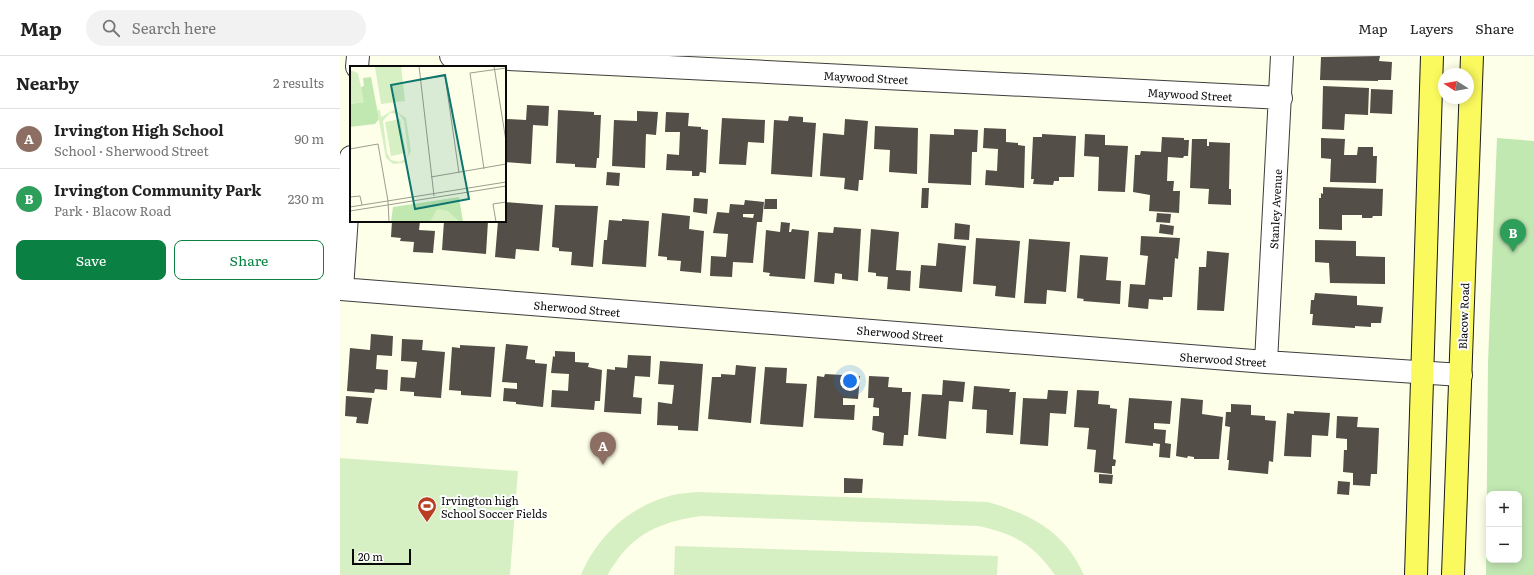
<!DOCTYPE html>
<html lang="en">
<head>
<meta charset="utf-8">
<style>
  :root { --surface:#fff; --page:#f2f2f2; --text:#222; --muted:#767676; --line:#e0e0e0; --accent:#0b8043 }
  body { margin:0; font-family:Literata,serif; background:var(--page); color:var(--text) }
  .controls { position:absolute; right:12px; bottom:12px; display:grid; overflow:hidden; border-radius:8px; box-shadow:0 2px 10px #0003 }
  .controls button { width:36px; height:36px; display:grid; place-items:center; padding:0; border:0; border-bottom:1px solid var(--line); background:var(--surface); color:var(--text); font:20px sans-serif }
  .compass { position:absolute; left:1098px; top:12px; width:36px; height:36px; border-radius:50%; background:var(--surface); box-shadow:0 2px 10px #0003; rotate:281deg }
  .scale { position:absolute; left:12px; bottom:10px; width:59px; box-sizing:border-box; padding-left:4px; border:2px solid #0a0a0a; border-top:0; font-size:11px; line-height:14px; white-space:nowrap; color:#0a0a0a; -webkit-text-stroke:3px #fff; paint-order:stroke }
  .you { position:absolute; left:510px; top:325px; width:14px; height:14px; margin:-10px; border:3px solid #fff; border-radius:50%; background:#1a73e8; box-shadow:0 0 0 6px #1a73e833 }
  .badge { display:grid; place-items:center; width:26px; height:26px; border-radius:50%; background:var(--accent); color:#fff; font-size:13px; font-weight:700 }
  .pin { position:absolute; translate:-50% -33px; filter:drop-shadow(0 1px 2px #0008) }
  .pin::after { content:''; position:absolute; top:21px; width:14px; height:12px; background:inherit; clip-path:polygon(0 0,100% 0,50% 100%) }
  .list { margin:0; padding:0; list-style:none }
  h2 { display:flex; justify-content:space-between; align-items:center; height:52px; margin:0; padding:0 16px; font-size:17px }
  h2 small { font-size:13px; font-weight:400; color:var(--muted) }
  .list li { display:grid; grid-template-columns:26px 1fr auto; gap:12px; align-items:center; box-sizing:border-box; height:60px; padding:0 16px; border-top:1px solid var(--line) }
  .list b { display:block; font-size:15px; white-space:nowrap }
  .list p { margin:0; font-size:13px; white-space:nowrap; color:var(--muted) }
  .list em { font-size:13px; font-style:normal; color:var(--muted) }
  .actions { display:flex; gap:8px; padding:12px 16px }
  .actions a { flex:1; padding:9px 0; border:1px solid var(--accent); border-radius:8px; text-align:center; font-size:14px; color:var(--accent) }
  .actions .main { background:var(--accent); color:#fff }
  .icon { flex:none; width:22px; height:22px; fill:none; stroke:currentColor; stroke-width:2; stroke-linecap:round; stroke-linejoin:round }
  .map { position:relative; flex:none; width:1194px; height:519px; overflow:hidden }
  header { display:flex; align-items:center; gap:24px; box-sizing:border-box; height:56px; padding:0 20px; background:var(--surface); border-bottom:1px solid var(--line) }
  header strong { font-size:19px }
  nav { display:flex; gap:22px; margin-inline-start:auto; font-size:14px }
  .search { width:280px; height:36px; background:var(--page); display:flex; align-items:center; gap:10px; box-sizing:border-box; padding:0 14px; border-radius:22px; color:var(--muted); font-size:15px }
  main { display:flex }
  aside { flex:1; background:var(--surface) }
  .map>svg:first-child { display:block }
  .green { fill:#c2e8b2; fill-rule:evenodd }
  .pitch { fill:#d6f0c4 }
  .building { fill:#534e47; fill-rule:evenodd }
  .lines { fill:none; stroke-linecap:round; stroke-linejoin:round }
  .minor-casing { stroke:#3d3d3d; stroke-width:24 }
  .major-casing { stroke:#1b1b1b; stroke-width:24 }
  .minor { stroke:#fff; stroke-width:22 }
  .major { stroke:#faf95d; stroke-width:22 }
  .labels { text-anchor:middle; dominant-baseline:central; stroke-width:4; stroke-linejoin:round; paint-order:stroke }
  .street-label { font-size:11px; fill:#0a0a0a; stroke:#fff }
  .poi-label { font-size:11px; fill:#0a0a0a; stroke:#fff; text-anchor:start }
  .inset-road { fill:none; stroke:#9c9d8f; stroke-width:1 }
  .view { fill:#0f766e; fill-opacity:0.15; stroke:#0f766e; stroke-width:2 }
  .inset-edge { fill:none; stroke:#0a0a0a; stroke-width:2 }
</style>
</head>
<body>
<header>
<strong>Map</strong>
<div class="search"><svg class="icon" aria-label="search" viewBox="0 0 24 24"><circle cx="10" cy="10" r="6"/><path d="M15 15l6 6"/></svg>Search here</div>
<nav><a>Map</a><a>Layers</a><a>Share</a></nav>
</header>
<main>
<aside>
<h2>Nearby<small>2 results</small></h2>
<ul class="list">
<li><span class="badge" style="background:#8d6e63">A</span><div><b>Irvington High School</b><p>School · Sherwood Street</p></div><em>90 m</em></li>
<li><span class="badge" style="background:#2e9e5b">B</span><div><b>Irvington Community Park</b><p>Park · Blacow Road</p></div><em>230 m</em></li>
</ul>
<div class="actions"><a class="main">Save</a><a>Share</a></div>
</aside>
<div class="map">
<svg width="1194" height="519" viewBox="0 0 1194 519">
  <rect width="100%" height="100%" fill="#feffe8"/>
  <!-- green -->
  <path class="green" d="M 1157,82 L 1194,85 L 1194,519 L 1146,519 L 1148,306 ZM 1149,438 L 1179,438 L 1179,504 L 1149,504 Z"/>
  <!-- pitch -->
  <path class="pitch" d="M 0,402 L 178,415 L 170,519 L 0,519 Z
    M 358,436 L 648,446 C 692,459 724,475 744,519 L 715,519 C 693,488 675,478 638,470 L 361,460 C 327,465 299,474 278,503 C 275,508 270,513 268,519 L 241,519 C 257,480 291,449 333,439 C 341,437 350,437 358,436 Z
    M 335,490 L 658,500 L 657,519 L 334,519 Z"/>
  <!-- building -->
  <path class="building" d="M 1040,0 L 1039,5 L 1052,6 L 1051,24 L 1038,24 L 1038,25 L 980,24 L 981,1 Z
    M 983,30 L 1029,32 L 1028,59 L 1005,58 L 1004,74 L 982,73 Z
    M 1031,33 L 1053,34 L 1052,58 L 1030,57 Z
    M 187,49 L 209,50 L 208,70 L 193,69 L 191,108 L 165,106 L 166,63 L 186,64 Z
    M 218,54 L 254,56 L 254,59 L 261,59 L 259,102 L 257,102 L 256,112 L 235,111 L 235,108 L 216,107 Z
    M 297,55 L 318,56 L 316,79 L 306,78 L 305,112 L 272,110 L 274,64 L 297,65 Z
    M 326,56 L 349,57 L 348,70 L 361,71 L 361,73 L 368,74 L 366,117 L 360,116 L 359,120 L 352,120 L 352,115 L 326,114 L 327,98 L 339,99 L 340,76 L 325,76 Z
    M 449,60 L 463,61 L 463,66 L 476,67 L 472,121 L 431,118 L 434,64 L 448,65 Z
    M 382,62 L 425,64 L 424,87 L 408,86 L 406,109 L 379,108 Z
    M 505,63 L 528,65 L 523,124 L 519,124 L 518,135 L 504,133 L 505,122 L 480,120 L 483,77 L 504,79 Z
    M 535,70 L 578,72 L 577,118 L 549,116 L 550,94 L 534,93 Z
    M 644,72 L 666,73 L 666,86 L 678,87 L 678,89 L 685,90 L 684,132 L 645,129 L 646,114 L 657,115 L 658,93 L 643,92 Z
    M 614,73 L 638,74 L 637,96 L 632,96 L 631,129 L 588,127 L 590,78 L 614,79 Z
    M 702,78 L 736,80 L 734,121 L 719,121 L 719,125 L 714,125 L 713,129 L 693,128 L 694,123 L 691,123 L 693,81 L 702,81 Z
    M 745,78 L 765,79 L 765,89 L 788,90 L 785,136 L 758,135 L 759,101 L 744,100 Z
    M 822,81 L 844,82 L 844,84 L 849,84 L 848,100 L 844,100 L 843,102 L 828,101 L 827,125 L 834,125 L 833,135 L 840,135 L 839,157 L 809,155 L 810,139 L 793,136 L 795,99 L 800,99 L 801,95 L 821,96 Z
    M 981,82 L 1005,83 L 1004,99 L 1017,99 L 1018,91 L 1033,91 L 1033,100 L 1037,100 L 1036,127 L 990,126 L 991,103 L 981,102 Z
    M 852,83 L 867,83 L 867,90 L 869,90 L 869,86 L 890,87 L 889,133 L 891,133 L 891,149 L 868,148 L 869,133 L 850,132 Z
    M 267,116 L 280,117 L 279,130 L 266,129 Z
    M 983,131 L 1043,133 L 1042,160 L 1033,160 L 1032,162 L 1022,162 L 1022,159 L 1002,159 L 1002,174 L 979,173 L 979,142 L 981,142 L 981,137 L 983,138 Z
    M 582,132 L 589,132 L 588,152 L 581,152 Z
    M 354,142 L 368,143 L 367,158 L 353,156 Z
    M 425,143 L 437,143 L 437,153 L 424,153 Z
    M 405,144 L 424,146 L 422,166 L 417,166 L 413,207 L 393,206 L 392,221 L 370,220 L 371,200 L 386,201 L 388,178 L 373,177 L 377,156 L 389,157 L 390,148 L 404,149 ZM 403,158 L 414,158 L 413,162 L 403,161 Z
    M 165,146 L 203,149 L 199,195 L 176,193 L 175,203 L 155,201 L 158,165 L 165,165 Z
    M 215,149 L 258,150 L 253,211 L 231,209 L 232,196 L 219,195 L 219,192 L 212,191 Z
    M 322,157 L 350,160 L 349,173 L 364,175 L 361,217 L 340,215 L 341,205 L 327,204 L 327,201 L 318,200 Z
    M 817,157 L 831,158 L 830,167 L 816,166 Z
    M 282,163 L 309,165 L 306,211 L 262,208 L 264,184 L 267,184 L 269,164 L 282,165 Z
    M 52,165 L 80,165 L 79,174 L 95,175 L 93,197 L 73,196 L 74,186 L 60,185 L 61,182 L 51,181 Z
    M 104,165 L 148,165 L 146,198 L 102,194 Z
    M 441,166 L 450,167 L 449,176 L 451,176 L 452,173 L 469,175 L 465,223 L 429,220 L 430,217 L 423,216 L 426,174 L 440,176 Z
    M 615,167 L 630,169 L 629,184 L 614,183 Z
    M 820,168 L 834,170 L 833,179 L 819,177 Z
    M 494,171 L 521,173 L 518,225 L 502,223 L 502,218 L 495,217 L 494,228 L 474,226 L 478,176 L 493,177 Z
    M 531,173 L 559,176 L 556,214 L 571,215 L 570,235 L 547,233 L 548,221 L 536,220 L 536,217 L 528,216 Z
    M 801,180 L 840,182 L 838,203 L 835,202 L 832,241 L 823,241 L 823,244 L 809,243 L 808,253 L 788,251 L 790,228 L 805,229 L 808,200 L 800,199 Z
    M 636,182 L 680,185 L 675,242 L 655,240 L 656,230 L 633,228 Z
    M 689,183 L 730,186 L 726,236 L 707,234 L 706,248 L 684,247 Z
    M 975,184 L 1016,185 L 1016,200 L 1045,201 L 1045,228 L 990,227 L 989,207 L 975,206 Z
    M 598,187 L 626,190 L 622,236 L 579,232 L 581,209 L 596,210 Z
    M 867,195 L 889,197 L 884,255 L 857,254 L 859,211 L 866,211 Z
    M 740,199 L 768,201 L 766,224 L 781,225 L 780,248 L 743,245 L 744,243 L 737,242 Z
    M 975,237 L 1017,240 L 1017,249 L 1043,251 L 1041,267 L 1031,267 L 1031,271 L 1015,270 L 1015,272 L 972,269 L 973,258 L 970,258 L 971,244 L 974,244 Z
    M 31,278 L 53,280 L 52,300 L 37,299 L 36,313 L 48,314 L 47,334 L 35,333 L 34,337 L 7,335 L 10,292 L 30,294 Z
    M 62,283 L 83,284 L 82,294 L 105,296 L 101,342 L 74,340 L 74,336 L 60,335 L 61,321 L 75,322 L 77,306 L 61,305 Z
    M 166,288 L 188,290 L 186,303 L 195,304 L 195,307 L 207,308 L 203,351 L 176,348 L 176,346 L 163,345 L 164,332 L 177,333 L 177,327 L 162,326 Z
    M 120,289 L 155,291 L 151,341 L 121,339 L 121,335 L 109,334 L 112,291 L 120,292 Z
    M 215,295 L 235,296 L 235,306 L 249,307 L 248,311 L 262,314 L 260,345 L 255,345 L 254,354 L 211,351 L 212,334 L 228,335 L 229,318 L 211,317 L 213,300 L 215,301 Z
    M 288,299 L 311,300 L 310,321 L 295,320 L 293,341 L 302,342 L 301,358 L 264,356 L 267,313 L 275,314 L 275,311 L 287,312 Z
    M 320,305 L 363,308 L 358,375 L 338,374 L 338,370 L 317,369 L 318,346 L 332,348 L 334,329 L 318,328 Z
    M 396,309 L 416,311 L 411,367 L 368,363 L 372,321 L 381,321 L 381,318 L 395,319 Z
    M 425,311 L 447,312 L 446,327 L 467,328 L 463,371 L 420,368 Z
    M 485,318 L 520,320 L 518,343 L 503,342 L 503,349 L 515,349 L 514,364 L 474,362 L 477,320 L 484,321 Z
    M 529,320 L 549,321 L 548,331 L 562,332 L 562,336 L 571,336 L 568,379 L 564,379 L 563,390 L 543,389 L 544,377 L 532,374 L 533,360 L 539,360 L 539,352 L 533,351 L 534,342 L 528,342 Z
    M 603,324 L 625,326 L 623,346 L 609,345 L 606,383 L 578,380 L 582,338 L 602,339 Z
    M 634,330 L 670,333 L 669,336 L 676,336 L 673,379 L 646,377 L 647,354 L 632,353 Z
    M 708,334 L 728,335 L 726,358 L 710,357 L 708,390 L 680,388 L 683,342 L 707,343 Z
    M 737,334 L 759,335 L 758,348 L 770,349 L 770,352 L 777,353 L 773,403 L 776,404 L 775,410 L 772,410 L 772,418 L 754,416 L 756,394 L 747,393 L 749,372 L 734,371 Z
    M 6,340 L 32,342 L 28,368 L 16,367 L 17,361 L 5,360 Z
    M 789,342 L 832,345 L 830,368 L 814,367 L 814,373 L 826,374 L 825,387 L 831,388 L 830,402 L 819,401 L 820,388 L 813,387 L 813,390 L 785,387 Z
    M 841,342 L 863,344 L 862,358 L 883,361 L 879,403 L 854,403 L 854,401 L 848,400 L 847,402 L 836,400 Z
    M 891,348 L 911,349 L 911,359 L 925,360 L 925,364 L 936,365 L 933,406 L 929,405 L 928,418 L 888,414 L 889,404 L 887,404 L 890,371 L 885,370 L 886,356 L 891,356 Z
    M 954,355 L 990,357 L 988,380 L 972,379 L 971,401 L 944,400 L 947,357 L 954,358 Z
    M 997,360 L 1018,361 L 1017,371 L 1039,372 L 1037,418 L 1031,418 L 1030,430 L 1013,429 L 1013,417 L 1003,416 L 1004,394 L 1007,394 L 1007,383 L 996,382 Z
    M 759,418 L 773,419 L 772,428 L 759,427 Z
    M 504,422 L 523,423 L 522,437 L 504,437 Z
    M 998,425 L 1010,426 L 1009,439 L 997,438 Z"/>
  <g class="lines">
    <!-- minor casing -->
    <g class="minor-casing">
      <path id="minor" d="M 111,0 L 941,42
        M 17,11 L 18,0
        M 0,233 L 926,306 L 1121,319
        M 2,233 L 11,101
        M 926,306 L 942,0"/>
    </g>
    <!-- major casing -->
    <g class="major-casing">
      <path id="major" d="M 1076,519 L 1092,0
        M 1113,519 L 1132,0"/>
    </g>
    <!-- minor -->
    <use href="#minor" class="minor"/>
    <!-- major -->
    <use href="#major" class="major"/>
  </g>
  <!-- icons -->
  <defs>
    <g id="stadium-pin" transform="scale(1)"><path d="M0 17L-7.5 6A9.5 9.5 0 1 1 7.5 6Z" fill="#ba3f22" stroke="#fff"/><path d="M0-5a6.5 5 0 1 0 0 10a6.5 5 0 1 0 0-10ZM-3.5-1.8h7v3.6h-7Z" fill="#fff"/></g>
  </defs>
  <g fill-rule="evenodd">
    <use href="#stadium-pin" x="87" y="450"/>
  </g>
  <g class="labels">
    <!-- street labels -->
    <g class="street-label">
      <text transform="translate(526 21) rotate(3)">Maywood Street</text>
      <text transform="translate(850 38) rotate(3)">Maywood Street</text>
      <text transform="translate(935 153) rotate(-87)">Stanley Avenue</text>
      <text transform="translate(237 252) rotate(5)">Sherwood Street</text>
      <text transform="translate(1123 260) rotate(-88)">Blacow Road</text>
      <text transform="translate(560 277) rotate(5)">Sherwood Street</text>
      <text transform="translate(883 303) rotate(4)">Sherwood Street</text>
    </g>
    <!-- poi labels -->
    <g class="poi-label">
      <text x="101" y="444">Irvington high<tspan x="101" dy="13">School Soccer Fields</tspan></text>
    </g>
  </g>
  <!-- overview -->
  <g transform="translate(10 10)">
    <rect width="156" height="156" fill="#feffe8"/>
    <path d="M 21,11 L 29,53 L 25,58 L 0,61 L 0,38 L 13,36 L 11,21 L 14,20 L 13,12 ZM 109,131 L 113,156 L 41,156 L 43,141 Z" fill="#c2e8b2"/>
    <path d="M 51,0 L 55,35 L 31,38 L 25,1 ZM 0,4 L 8,7 L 14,36 L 0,38 ZM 27,44 L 30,44 L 31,51 L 44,44 L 56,52 L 61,85 L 54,97 L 43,98 L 36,92 ZM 40,47 L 49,48 L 54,55 L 58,87 L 57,92 L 50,96 L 41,94 L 37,87 L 33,55 ZM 50,53 L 56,87 L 41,90 L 35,56 ZM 87,143 L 98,145 L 110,156 L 80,156 Z" fill="#d6f0c4" fill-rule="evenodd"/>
    <path class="inset-road" d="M 69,0 L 84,130M 144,0 L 156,75M 70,13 L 95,10 L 109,107M 0,83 L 28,78 L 38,135 L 39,156M 134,103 L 120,7 L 156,2M 81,111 L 156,98M 0,131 L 10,130 L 12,139M 0,141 L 156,116M 0,145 L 156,120M 146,156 L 143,138 L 156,136"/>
    <path class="view" d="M 95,9 L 119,133 L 65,143 L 41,19 Z"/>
    <rect width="156" height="156" class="inset-edge"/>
  </g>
</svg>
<div class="controls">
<button>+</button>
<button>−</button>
</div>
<svg class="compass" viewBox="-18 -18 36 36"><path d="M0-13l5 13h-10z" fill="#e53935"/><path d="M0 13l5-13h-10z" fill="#767676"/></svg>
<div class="scale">20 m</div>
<div class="you"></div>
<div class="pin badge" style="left:263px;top:409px;background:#8d6e63">A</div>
<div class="pin badge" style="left:1173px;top:196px;background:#2e9e5b">B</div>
</div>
</main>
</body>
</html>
